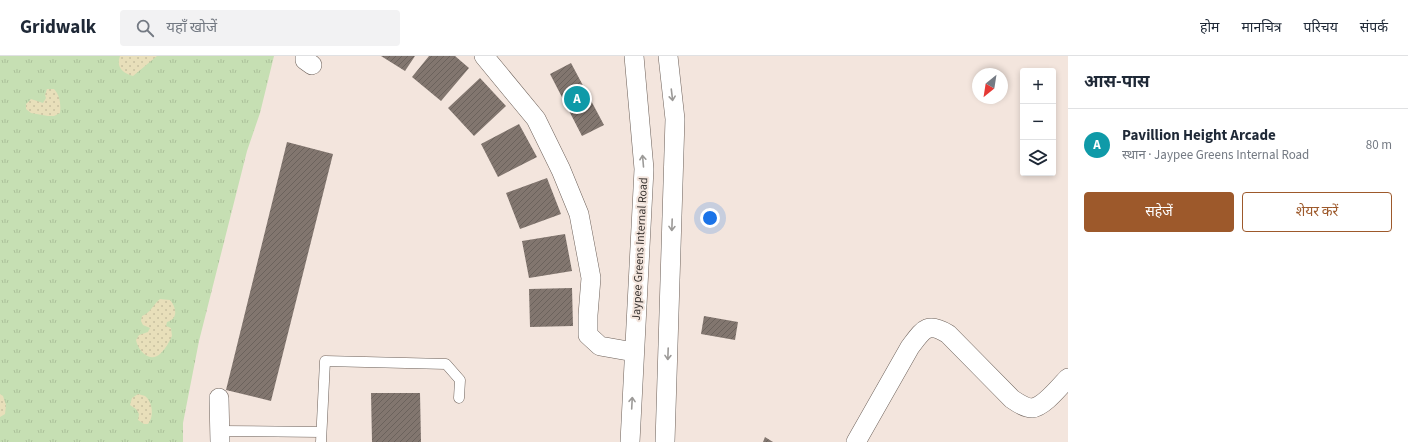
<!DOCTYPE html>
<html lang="hi">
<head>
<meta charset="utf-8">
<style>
  :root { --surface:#fff; --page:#f2f2f3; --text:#1f2937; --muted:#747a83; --line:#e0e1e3; --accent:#9d592b }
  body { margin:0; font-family:"Source Sans 3","Noto Sans Devanagari",sans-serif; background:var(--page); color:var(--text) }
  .controls { position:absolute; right:12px; top:12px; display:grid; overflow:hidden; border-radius:4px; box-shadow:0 2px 6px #0003 }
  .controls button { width:36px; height:36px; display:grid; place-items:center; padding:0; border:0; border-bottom:1px solid var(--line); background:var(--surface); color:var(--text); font:20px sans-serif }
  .compass { position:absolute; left:972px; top:12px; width:36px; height:36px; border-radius:50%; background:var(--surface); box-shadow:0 2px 6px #0003; rotate:210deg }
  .you { position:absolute; left:710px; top:162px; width:14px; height:14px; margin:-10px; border:3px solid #fff; border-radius:50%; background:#1a73e8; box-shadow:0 0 0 6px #1a73e833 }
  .badge { display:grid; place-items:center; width:26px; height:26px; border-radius:50%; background:var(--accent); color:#fff; font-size:13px; font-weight:700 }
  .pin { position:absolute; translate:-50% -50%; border:2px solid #fff; box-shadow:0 1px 4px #0006 }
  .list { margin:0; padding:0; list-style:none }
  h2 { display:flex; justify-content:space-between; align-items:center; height:52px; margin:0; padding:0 16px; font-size:17px }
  h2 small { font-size:13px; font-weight:400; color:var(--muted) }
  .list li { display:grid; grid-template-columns:26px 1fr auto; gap:12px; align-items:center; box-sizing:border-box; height:72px; padding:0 16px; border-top:1px solid var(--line) }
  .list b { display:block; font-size:15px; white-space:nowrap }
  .list p { margin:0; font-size:13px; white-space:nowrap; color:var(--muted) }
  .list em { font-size:13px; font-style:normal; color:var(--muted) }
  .actions { display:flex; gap:8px; padding:12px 16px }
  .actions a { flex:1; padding:9px 0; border:1px solid var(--accent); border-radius:4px; text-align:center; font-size:14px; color:var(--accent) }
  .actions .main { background:var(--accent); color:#fff }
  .icon { flex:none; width:22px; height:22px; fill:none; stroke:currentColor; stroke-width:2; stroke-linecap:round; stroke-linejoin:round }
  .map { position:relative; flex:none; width:1068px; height:386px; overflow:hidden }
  header { display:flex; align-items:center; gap:24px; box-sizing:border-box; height:56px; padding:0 20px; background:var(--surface); border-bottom:1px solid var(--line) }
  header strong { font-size:19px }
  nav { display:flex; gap:22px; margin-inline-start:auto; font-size:14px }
  .search { width:280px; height:36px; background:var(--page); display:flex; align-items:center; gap:10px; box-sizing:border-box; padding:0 14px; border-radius:4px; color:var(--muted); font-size:15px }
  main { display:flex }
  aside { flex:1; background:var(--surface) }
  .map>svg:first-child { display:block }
  .grass { fill:url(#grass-tufts) }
  .sand { fill:url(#sand-dots) }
  .building { fill:url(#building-hatch) }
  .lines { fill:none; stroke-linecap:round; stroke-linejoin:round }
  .service-casing { stroke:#6c6059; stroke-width:11 }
  .minor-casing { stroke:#6c6059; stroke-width:20 }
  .service { stroke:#fff; stroke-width:10 }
  .minor { stroke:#fff; stroke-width:19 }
  .oneway { stroke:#9c9a98 }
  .labels { text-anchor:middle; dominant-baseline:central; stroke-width:4; stroke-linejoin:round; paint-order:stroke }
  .street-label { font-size:12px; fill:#3a3532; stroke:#f3e5dd }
</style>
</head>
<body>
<header>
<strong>Gridwalk</strong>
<div class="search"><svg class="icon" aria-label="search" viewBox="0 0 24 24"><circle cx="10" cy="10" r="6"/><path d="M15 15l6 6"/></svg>यहाँ खोजें</div>
<nav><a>होम</a><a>मानचित्र</a><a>परिचय</a><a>संपर्क</a></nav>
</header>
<main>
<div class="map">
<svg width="1068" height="386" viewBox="0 0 1068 386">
  <defs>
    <pattern id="grass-tufts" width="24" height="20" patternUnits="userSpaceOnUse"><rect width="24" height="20" fill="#c6dfb3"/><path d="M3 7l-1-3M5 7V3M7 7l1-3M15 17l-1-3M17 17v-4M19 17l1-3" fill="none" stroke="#abc09a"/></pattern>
    <pattern id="sand-dots" width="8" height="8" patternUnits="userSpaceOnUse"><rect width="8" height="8" fill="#e8dfba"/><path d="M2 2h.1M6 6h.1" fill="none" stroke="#c8c0a0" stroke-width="1.8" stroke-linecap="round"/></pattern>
    <pattern id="building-hatch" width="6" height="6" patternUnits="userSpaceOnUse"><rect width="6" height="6" fill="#82766f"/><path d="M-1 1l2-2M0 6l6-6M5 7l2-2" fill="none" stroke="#6b625c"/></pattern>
  </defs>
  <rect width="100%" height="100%" fill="#f3e5dd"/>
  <!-- grass -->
  <path class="grass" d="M 0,0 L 274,0 L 260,57 L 247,95 L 199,285 L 183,367 L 183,386 L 0,386 Z"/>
  <!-- sand -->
  <path class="sand" d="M 120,0 L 157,0 L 133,20 C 122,17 116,11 120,0 Z
    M 47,33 L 54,33 C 60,39 61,49 60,57 L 54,60 L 48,60 L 31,57 L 26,53 L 26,48 L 31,43 L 43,47 L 46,42 L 45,39 Z
    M 160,243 L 170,244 C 176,251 179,262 167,266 L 166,270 L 171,272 L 172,280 C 169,286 166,292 161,297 C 150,308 138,295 136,284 L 139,279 L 148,276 L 150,272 L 143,269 L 141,265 L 142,260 C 150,257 153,249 160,243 Z
    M 0,338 L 3,340 L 6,349 L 5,358 L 0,361 Z
    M 138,338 C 140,339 143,339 145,340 C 153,346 154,361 148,368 L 144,368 L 138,364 L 139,358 L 136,353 L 130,349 L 132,342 Z"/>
  <!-- building -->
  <path class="building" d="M 381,0 L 415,0 L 405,15 Z
    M 429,0 L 455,0 L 469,12 L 441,45 L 412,21 Z
    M 571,7 L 604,69 L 582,80 L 550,18 Z
    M 480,22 L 506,50 L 474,80 L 448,52 Z
    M 519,68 L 537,101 L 498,121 L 481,88 Z
    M 287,86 L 333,98 L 271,345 L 226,334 Z
    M 547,122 L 561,158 L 520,173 L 506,137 Z
    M 565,178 L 572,215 L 529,222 L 522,185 Z
    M 572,232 L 573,270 L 530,271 L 529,233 Z
    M 704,260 L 738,266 L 735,284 L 701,278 Z
    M 371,337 L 420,337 L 421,386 L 372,386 Z
    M 765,381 L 773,386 L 763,386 Z"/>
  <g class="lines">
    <!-- service casing -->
    <g class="service-casing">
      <path id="service" d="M 220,375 L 321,376
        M 321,386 L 325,305 L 446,308 L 460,324 L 459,342"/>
    </g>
    <!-- minor casing -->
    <g class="minor-casing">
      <path id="minor" d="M 305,0 L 305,4 L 312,9
        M 484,0 L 536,63 L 561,114 L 579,158 L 591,222 L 588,259 L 588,279 L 600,290 L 634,296
        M 219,342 L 220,386
        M 630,386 L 644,113 L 634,0
        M 665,386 L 675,63 L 668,0
        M 856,386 L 910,291 C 923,274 927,265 948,278 L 1012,343 C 1018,347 1025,352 1032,352 C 1044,351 1060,330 1068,322"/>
    </g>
    <!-- service -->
    <use href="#service" class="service"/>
    <!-- minor -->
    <use href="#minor" class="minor"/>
  </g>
  <!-- one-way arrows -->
  <defs><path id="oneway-shaft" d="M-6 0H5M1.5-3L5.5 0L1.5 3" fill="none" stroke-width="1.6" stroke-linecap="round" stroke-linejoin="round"/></defs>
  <g class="oneway">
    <use href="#oneway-shaft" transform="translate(672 39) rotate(83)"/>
    <use href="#oneway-shaft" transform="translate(643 105) rotate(-95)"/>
    <use href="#oneway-shaft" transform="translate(672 169) rotate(92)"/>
    <use href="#oneway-shaft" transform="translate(668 298) rotate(92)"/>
    <use href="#oneway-shaft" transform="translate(632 347) rotate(-87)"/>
  </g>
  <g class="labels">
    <!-- street labels -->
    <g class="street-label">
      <text transform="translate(640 193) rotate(-87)">Jaypee Greens Internal Road</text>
    </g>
  </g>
</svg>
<div class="controls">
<button>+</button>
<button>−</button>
<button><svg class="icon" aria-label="layers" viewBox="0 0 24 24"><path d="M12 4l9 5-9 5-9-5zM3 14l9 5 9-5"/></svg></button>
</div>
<svg class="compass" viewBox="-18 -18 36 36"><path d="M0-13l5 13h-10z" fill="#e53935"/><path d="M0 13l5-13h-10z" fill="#747a83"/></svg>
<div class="you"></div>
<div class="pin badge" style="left:577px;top:43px;background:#0f9aa8">A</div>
</div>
<aside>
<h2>आस-पास<small></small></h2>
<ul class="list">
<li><span class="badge" style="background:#0f9aa8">A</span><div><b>Pavillion Height Arcade</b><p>स्थान · Jaypee Greens Internal Road</p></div><em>80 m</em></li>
</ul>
<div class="actions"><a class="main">सहेजें</a><a>शेयर करें</a></div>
</aside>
</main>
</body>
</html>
